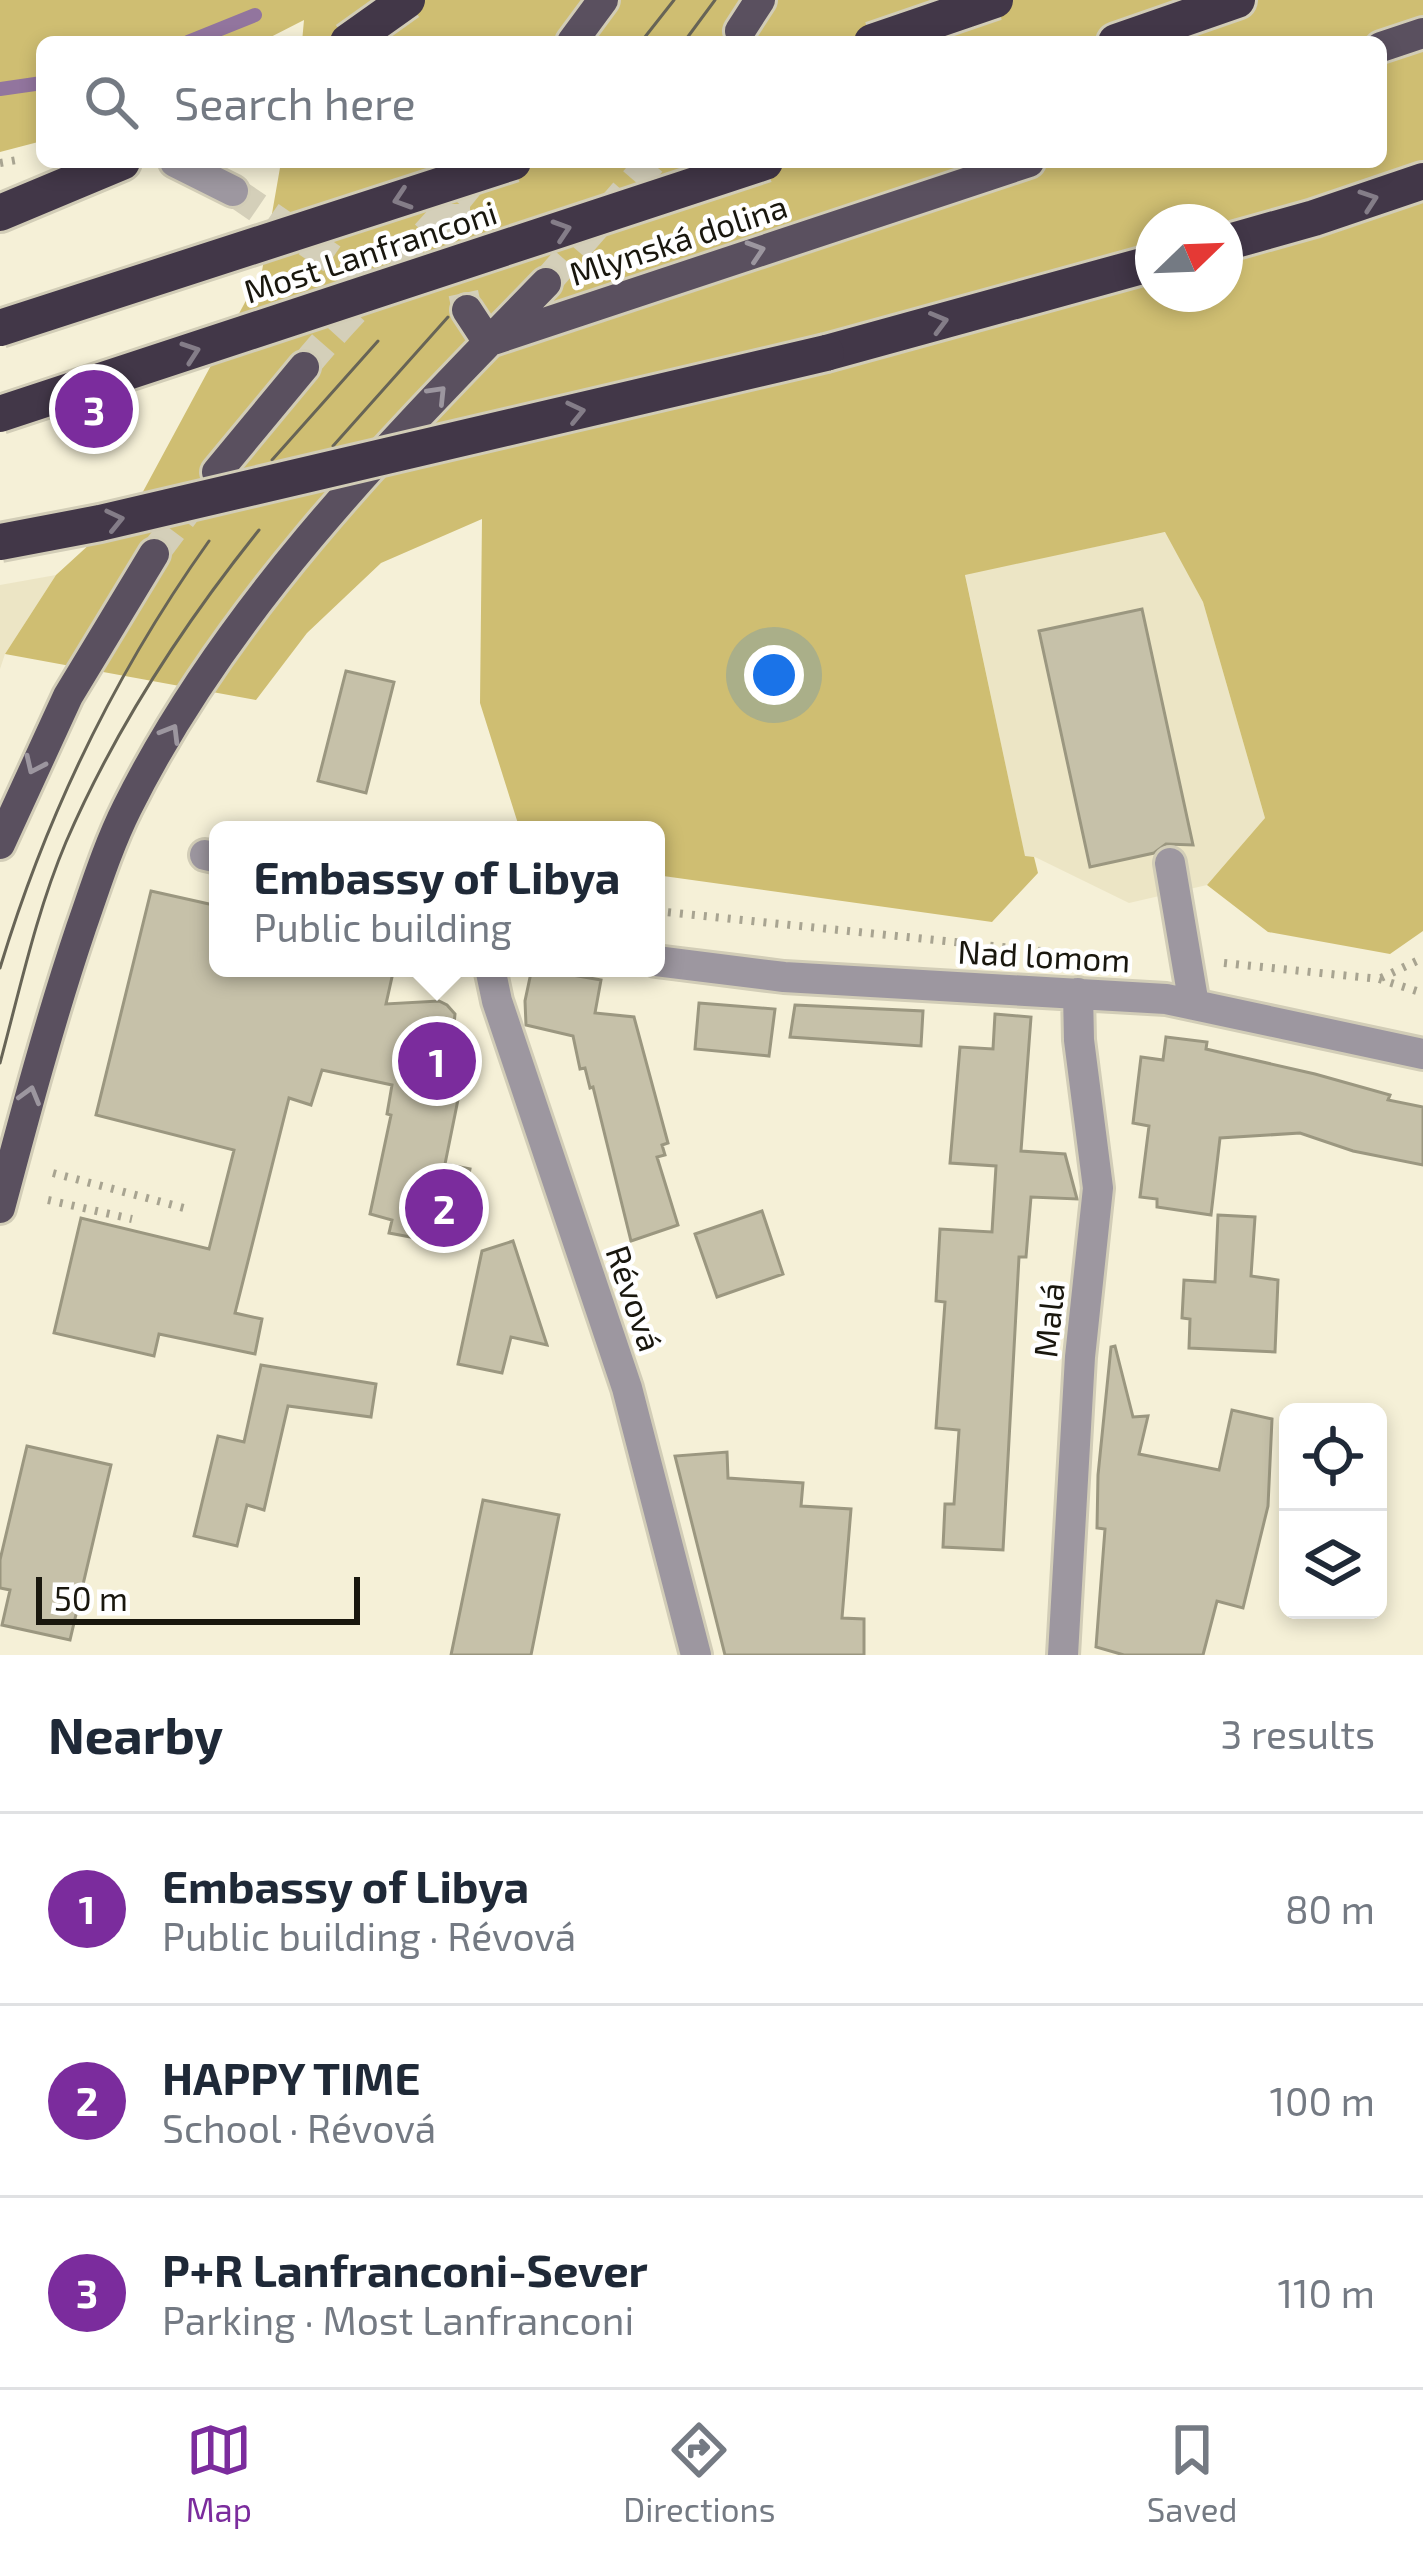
<!DOCTYPE html>
<html lang="en">
<head>
<meta charset="utf-8">
<style>
  :root { --surface:#fff; --page:#f2f2f3; --text:#1f2937; --muted:#747a83; --line:#e0e1e3; --accent:#7b2c9d }
  body { margin:0; font-family:"Exo 2",sans-serif; background:var(--page); color:var(--text) }
  .controls { position:absolute; right:36px; bottom:36px; display:grid; overflow:hidden; border-radius:18px; box-shadow:0 6px 18px #0003 }
  .controls button { width:108px; height:108px; display:grid; place-items:center; padding:0; border:0; border-bottom:3px solid var(--line); background:var(--surface); color:var(--text); font:60px sans-serif }
  .compass { position:absolute; left:1135px; top:204px; width:108px; height:108px; border-radius:50%; background:var(--surface); box-shadow:0 6px 18px #0003; rotate:67deg }
  .scale { position:absolute; left:36px; bottom:30px; width:324px; box-sizing:border-box; padding-left:12px; border:6px solid #19170e; border-top:0; font-size:33px; line-height:42px; white-space:nowrap; color:#19170e; -webkit-text-stroke:9px #fff; paint-order:stroke }
  .you { position:absolute; left:774px; top:675px; width:42px; height:42px; margin:-30px; border:9px solid #fff; border-radius:50%; background:#1a73e8; box-shadow:0 0 0 18px #1a73e833 }
  .badge { display:grid; place-items:center; width:78px; height:78px; border-radius:50%; background:var(--accent); color:#fff; font-size:39px; font-weight:700 }
  .pin { position:absolute; translate:-50% -50%; border:6px solid #fff; box-shadow:0 3px 12px #0006 }
  .popup { position:absolute; left:209px; top:821px; width:456px; height:156px; box-sizing:border-box; display:grid; place-content:center; border-radius:18px; background:var(--surface); filter:drop-shadow(0 3px 9px #0005); font-size:39px; white-space:nowrap; color:var(--muted) }
  .popup b { font-size:45px; color:var(--text) }
  .popup::after { content:''; position:absolute; left:50%; top:100%; margin-left:-24px; border:24px solid transparent; border-top-color:var(--surface) }
  .list { margin:0; padding:0; list-style:none }
  h2 { display:flex; justify-content:space-between; align-items:center; height:156px; margin:0; padding:0 48px; font-size:51px }
  h2 small { font-size:39px; font-weight:400; color:var(--muted) }
  .list li { display:grid; grid-template-columns:78px 1fr auto; gap:36px; align-items:center; box-sizing:border-box; height:192px; padding:0 48px; border-top:3px solid var(--line) }
  .list b { display:block; font-size:45px; white-space:nowrap }
  .list p { margin:0; font-size:39px; white-space:nowrap; color:var(--muted) }
  .list em { font-size:39px; font-style:normal; color:var(--muted) }
  .icon { flex:none; width:66px; height:66px; fill:none; stroke:currentColor; stroke-width:2; stroke-linecap:round; stroke-linejoin:round }
  .map { position:relative; flex:none; width:1423px; height:1655px; overflow:hidden }
  .search { position:absolute; background:var(--surface); box-shadow:0 6px 18px #0003; left:36px; right:36px; top:36px; height:132px; display:flex; align-items:center; gap:30px; box-sizing:border-box; padding:0 42px; border-radius:18px; color:var(--muted); font-size:45px }
  .sheet { height:732px; background:var(--surface) }
  nav { display:flex; justify-content:space-around; align-items:center; box-sizing:border-box; height:168px; border-top:3px solid var(--line); background:var(--surface); font-size:33px; color:var(--muted) }
  nav a { display:grid; justify-items:center; gap:6px }
  nav .on { color:var(--accent) }
  .map>svg:first-child { display:block }
  .built { fill:#ece5c5 }
  .green { fill:#cfbe72; fill-rule:evenodd }
  .lines { fill:none; stroke-linecap:round; stroke-linejoin:round }
  .stream { stroke:#92759e; stroke-width:14 }
  .building { fill:#c6c1a9; stroke:#9b9780; stroke-width:3 }
  .minor-tunnel { stroke:#d4cfb9; stroke-width:30; stroke-dasharray:30 15; stroke-linecap:butt }
  .major-tunnel { stroke:#d4cfb9; stroke-width:30; stroke-dasharray:30 15; stroke-linecap:butt }
  .minor-casing { stroke:#d2cdb7; stroke-width:36 }
  .major-casing { stroke:#d2cdb7; stroke-width:36 }
  .highway-casing { stroke:#d2cdb7; stroke-width:42 }
  .path { stroke:#a8a491; stroke-width:8; stroke-dasharray:3 9; stroke-linecap:butt }
  .minor { stroke:#9d97a0; stroke-width:30 }
  .major { stroke:#5a505f; stroke-width:30 }
  .highway { stroke:#423748; stroke-width:36 }
  .tram { stroke:#676456; stroke-width:3 }
  .highway-bridge-casing { stroke:#d2cdb7; stroke-width:42; stroke-linecap:butt }
  .highway-bridge { stroke:#423748; stroke-width:36 }
  .oneway { stroke:#847d88 }
  .oneway2 { stroke:#9c969f }
  .labels { text-anchor:middle; dominant-baseline:central; stroke-width:9; stroke-linejoin:round; paint-order:stroke }
  .street-label { font-size:33px; fill:#19170e; stroke:#fff }
</style>
</head>
<body>
<div class="map">
<svg width="1423" height="1655" viewBox="0 0 1423 1655">
  <rect width="100%" height="100%" fill="#f5f0d7"/>
  <!-- built -->
  <path class="built" d="M 1166,532 L 1203,602 L 1265,818 L 1207,885 L 1129,903 L 1035,857 L 1025,857 L 965,574 Z
    M 56,575 L 5,654 L 0,669 L 0,585 Z"/>
  <!-- green -->
  <path class="green" d="M 0,0 L 1423,0 L 1423,931 L 1390,954 L 1268,932 L 1207,885 L 1265,818 L 1203,602 L 1165,532 L 965,575 L 1025,856 L 1034,857 L 1038,873 L 992,922 L 656,875 L 656,830 L 520,830 L 480,703 L 482,519 L 381,563 L 307,633 L 256,700 L 5,654 L 56,575 L 139,499 L 262,271 L 281,162 L 1381,162 L 1381,42 L 302,42 L 304,20 L 261,42 L 42,42 L 42,141 L 0,152 ZM 1153,222 L 1225,222 L 1225,294 L 1153,294 Z"/>
  <g class="lines">
    <!-- stream -->
    <path class="stream" d="M 188,42 L 255,15
      M 0,89 L 42,83"/>
  </g>
  <!-- building -->
  <path class="building" d="M 1142,609 L 1193,845 L 1166,844 L 1154,853 L 1090,867 L 1039,631 Z
    M 346,671 L 394,682 L 366,793 L 318,781 Z
    M 151,891 L 218,906 L 218,968 L 394,968 L 386,1004 L 439,1001 L 447,1005 L 455,1014 L 452,1046 L 468,1050 L 445,1164 L 470,1169 L 457,1232 L 442,1243 L 389,1233 L 392,1220 L 370,1214 L 391,1115 L 387,1114 L 392,1085 L 322,1070 L 311,1105 L 289,1098 L 235,1313 L 262,1319 L 255,1354 L 159,1334 L 154,1356 L 54,1333 L 81,1218 L 209,1249 L 234,1150 L 96,1115 Z
    M 532,968 L 601,980 L 595,1013 L 634,1017 L 668,1143 L 662,1145 L 665,1155 L 657,1157 L 678,1225 L 631,1241 L 593,1087 L 590,1088 L 585,1068 L 580,1069 L 573,1036 L 526,1025 L 525,1001 Z
    M 699,1003 L 775,1009 L 769,1056 L 695,1049 Z
    M 795,1005 L 923,1011 L 921,1046 L 790,1037 Z
    M 995,1014 L 1031,1017 L 1021,1151 L 1065,1154 L 1077,1199 L 1031,1197 L 1026,1257 L 1019,1257 L 1003,1550 L 943,1547 L 945,1504 L 954,1504 L 959,1430 L 936,1428 L 945,1302 L 936,1301 L 940,1229 L 992,1232 L 996,1166 L 950,1163 L 960,1047 L 993,1049 Z
    M 1166,1037 L 1207,1042 L 1206,1049 L 1315,1074 L 1390,1095 L 1388,1100 L 1423,1107 L 1423,1165 L 1353,1151 L 1300,1133 L 1220,1138 L 1211,1215 L 1157,1207 L 1157,1199 L 1140,1197 L 1149,1126 L 1133,1123 L 1141,1057 L 1163,1060 Z
    M 762,1211 L 783,1274 L 717,1297 L 695,1234 Z
    M 1218,1215 L 1255,1217 L 1251,1276 L 1278,1280 L 1275,1352 L 1189,1348 L 1190,1319 L 1182,1318 L 1184,1280 L 1215,1282 Z
    M 513,1241 L 547,1345 L 511,1337 L 502,1373 L 458,1364 L 482,1251 Z
    M 1115,1346 L 1133,1417 L 1148,1416 L 1139,1454 L 1219,1470 L 1232,1410 L 1272,1419 L 1268,1506 L 1243,1608 L 1217,1601 L 1203,1655 L 1124,1655 L 1096,1647 L 1105,1529 L 1097,1528 L 1098,1475 L 1111,1347 Z
    M 261,1365 L 376,1384 L 371,1417 L 288,1406 L 264,1510 L 247,1505 L 237,1546 L 194,1536 L 218,1436 L 244,1442 Z
    M 27,1446 L 111,1465 L 70,1640 L 2,1625 L 10,1590 L 0,1588 L 0,1560 Z
    M 727,1452 L 728,1478 L 803,1483 L 801,1506 L 851,1509 L 842,1618 L 864,1619 L 864,1655 L 725,1655 L 675,1456 Z
    M 483,1500 L 559,1515 L 531,1655 L 451,1655 Z"/>
  <g class="lines">
    <!-- minor-tunnel -->
    <path class="minor-tunnel" d="M 233,191 L 373,287"/>
    <!-- major-tunnel -->
    <path class="major-tunnel" d="M 455,204 L 455,255 L 467,310
      M 546,283 L 651,162
      M 304,367 C 360,298 430,239 482,167
      M 154,554 L 198,495"/>
    <!-- minor casing -->
    <g class="minor-casing">
      <path id="minor" d="M 175,162 L 233,191
        M 205,855 L 218,858
        M 1170,863 L 1194,1005
        M 656,961 L 784,977 L 1166,999 L 1423,1054
        M 490,968 L 497,1001 L 627,1388 L 696,1655
        M 1063,1655 L 1080,1357 L 1098,1188 L 1079,1040 L 1078,993"/>
    </g>
    <!-- major casing -->
    <g class="major-casing">
      <path id="major" d="M 740,31 L 760,0
        M 572,42 L 603,0
        M 1381,47 L 1423,33
        M 467,310 L 488,342
        M 493,340 L 1029,162
        M 217,472 L 304,367
        M 0,844 L 68,696 L 154,554
        M 0,1208 C 25,1114 50,1020 81,928 C 95,888 108,846 127,808 C 227,607 391,442 546,283"/>
    </g>
    <!-- highway casing -->
    <g class="highway-casing">
      <path id="highway" d="M 1116,42 L 1237,0
        M 0,213 L 122,162
        M 1225,243 L 1314,218 L 1423,181
        M 826,353 L 1153,263"/>
    </g>
    <!-- path -->
    <path class="path" d="M 0,163 L 17,160
      M 656,911 L 1041,951
      M 1224,963 L 1379,979 L 1423,993
      M 1381,978 L 1423,958
      M 53,1173 L 188,1209
      M 48,1200 L 132,1219"/>
    <!-- minor -->
    <use href="#minor" class="minor"/>
    <!-- major -->
    <use href="#major" class="major"/>
    <!-- highway -->
    <use href="#highway" class="highway"/>
    <!-- tram -->
    <path class="tram" d="M 641,42 L 674,0
      M 684,42 L 715,0
      M 333,446 L 448,317
      M 272,460 L 378,341
      M 0,968 C 47,813 115,673 209,541
      M 0,1063 C 20,989 36,913 66,842 C 115,729 182,626 259,530"/>
    <!-- highway-bridge casing -->
    <g class="highway-bridge-casing">
      <path id="highway-bridge" d="M 348,42 L 407,0
        M 872,42 L 995,0
        M 0,328 L 513,162
        M 0,414 L 765,162
        M 0,542 L 100,523 L 826,353"/>
    </g>
    <!-- highway-bridge -->
    <use href="#highway-bridge" class="highway-bridge"/>
  </g>
  <!-- one-way arrows -->
  <defs><path id="oneway-chevron" d="M-2-3.5L2.5 0L-2 3.5" fill="none" stroke-width="1.6" stroke-linecap="round" stroke-linejoin="round" transform="scale(3)"/></defs>
  <g class="oneway">
    <use href="#oneway-chevron" transform="translate(402 199) rotate(162)"/>
    <use href="#oneway-chevron" transform="translate(1369 200) rotate(-19)"/>
    <use href="#oneway-chevron" transform="translate(562 230) rotate(-18)"/>
    <use href="#oneway-chevron" transform="translate(939 322) rotate(-15)"/>
    <use href="#oneway-chevron" transform="translate(191 352) rotate(-19)"/>
    <use href="#oneway-chevron" transform="translate(576 412) rotate(-13)"/>
    <use href="#oneway-chevron" transform="translate(115 520) rotate(-13)"/>
  </g>
  <g class="oneway2">
    <use href="#oneway-chevron" transform="translate(756 251) rotate(-18)"/>
    <use href="#oneway-chevron" transform="translate(438 394) rotate(-46)"/>
    <use href="#oneway-chevron" transform="translate(171 733) rotate(-59)"/>
    <use href="#oneway-chevron" transform="translate(34 765) rotate(115)"/>
    <use href="#oneway-chevron" transform="translate(30 1095) rotate(-74)"/>
  </g>
  <g class="labels">
    <!-- street labels -->
    <g class="street-label">
      <text transform="translate(678 239) rotate(-18)">Mlynská dolina</text>
      <text transform="translate(370 251) rotate(-18)">Most Lanfranconi</text>
      <text transform="translate(1044 955) rotate(3)">Nad lomom</text>
      <text transform="translate(635 1298) rotate(71)">Révová</text>
      <text transform="translate(1048 1320) rotate(-84)">Malá</text>
    </g>
  </g>
</svg>
<div class="controls">
<button><svg class="icon" aria-label="locate" viewBox="0 0 24 24"><circle cx="12" cy="12" r="6"/><path d="M12 2v4M12 18v4M2 12h4M18 12h4"/></svg></button>
<button><svg class="icon" aria-label="layers" viewBox="0 0 24 24"><path d="M12 4l9 5-9 5-9-5zM3 14l9 5 9-5"/></svg></button>
</div>
<svg class="compass" viewBox="-18 -18 36 36"><path d="M0-13l5 13h-10z" fill="#e53935"/><path d="M0 13l5-13h-10z" fill="#747a83"/></svg>
<div class="scale">50 m</div>
<div class="you"></div>
<div class="pin badge" style="left:437px;top:1061px">1</div>
<div class="popup"><b>Embassy of Libya</b>Public building</div>
<div class="pin badge" style="left:444px;top:1208px">2</div>
<div class="pin badge" style="left:94px;top:409px">3</div>
<div class="search"><svg class="icon" aria-label="search" viewBox="0 0 24 24"><circle cx="10" cy="10" r="6"/><path d="M15 15l6 6"/></svg>Search here</div>
</div>
<section class="sheet">
<h2>Nearby<small>3 results</small></h2>
<ul class="list">
<li><span class="badge">1</span><div><b>Embassy of Libya</b><p>Public building · Révová</p></div><em>80 m</em></li>
<li><span class="badge">2</span><div><b>HAPPY TIME</b><p>School · Révová</p></div><em>100 m</em></li>
<li><span class="badge">3</span><div><b>P+R Lanfranconi-Sever</b><p>Parking · Most Lanfranconi</p></div><em>110 m</em></li>
</ul>
</section>
<nav>
<a class="on"><svg class="icon" aria-label="map" viewBox="0 0 24 24"><path d="M3 6l6-2 6 2 6-2v14l-6 2-6-2-6 2zM9 4v14M15 6v14"/></svg>Map</a>
<a><svg class="icon" aria-label="directions" viewBox="0 0 24 24"><path d="M12 3l9 9-9 9-9-9zM9 14v-3h6M13 9l2 2-2 2"/></svg>Directions</a>
<a><svg class="icon" aria-label="saved" viewBox="0 0 24 24"><path d="M7 4h10v16l-5-4-5 4z"/></svg>Saved</a>
</nav>
</body>
</html>
